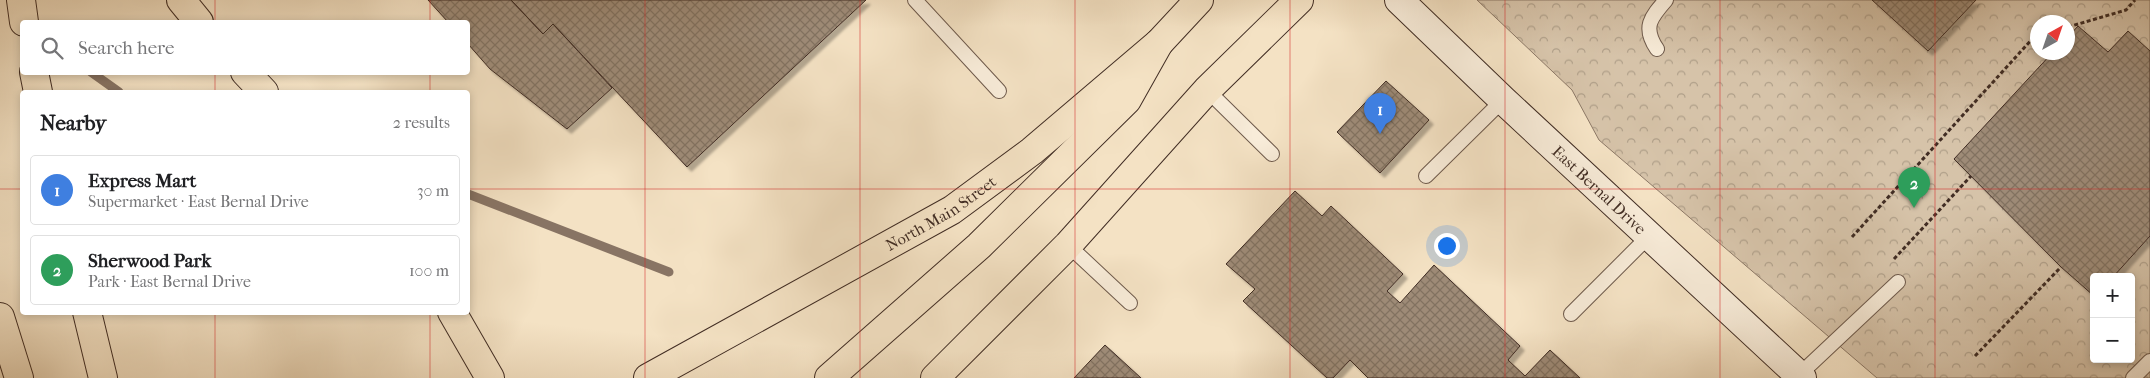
<!DOCTYPE html>
<html lang="en">
<head>
<meta charset="utf-8">
<style>
  :root { --surface:#fff; --page:#f2f2f2; --text:#202124; --muted:#757577; --line:#e0e0e0; --accent:#8f2418 }
  body { margin:0; font-family:"IM FELL French Canon",serif; background:var(--page); color:var(--text) }
  .controls { position:absolute; right:15px; bottom:15px; display:grid; overflow:hidden; border-radius:5px; box-shadow:0 2px 8px #0003 }
  .controls button { width:45px; height:45px; display:grid; place-items:center; padding:0; border:0; border-bottom:1px solid var(--line); background:var(--surface); color:var(--text); font:25px sans-serif }
  .compass { position:absolute; left:2030px; top:15px; width:45px; height:45px; border-radius:50%; background:var(--surface); box-shadow:0 2px 8px #0003; rotate:40deg }
  .you { position:absolute; left:1446px; top:245px; width:18px; height:18px; margin:-12px; border:4px solid #fff; border-radius:50%; background:#1a73e8; box-shadow:0 0 0 8px #1a73e833 }
  .badge { display:grid; place-items:center; width:32px; height:32px; border-radius:50%; background:var(--accent); color:#fff; font-size:16px; font-weight:700 }
  .pin { position:absolute; translate:-50% -41px; filter:drop-shadow(0 1px 2px #0008) }
  .pin::after { content:''; position:absolute; top:26px; width:18px; height:15px; background:inherit; clip-path:polygon(0 0,100% 0,50% 100%) }
  .list { margin:0; padding:0; list-style:none }
  h2 { display:flex; justify-content:space-between; align-items:center; height:65px; margin:0; padding:0 20px; font-size:21px }
  h2 small { font-size:16px; font-weight:400; color:var(--muted) }
  .list li { display:grid; grid-template-columns:32px 1fr auto; gap:15px; align-items:center; box-sizing:border-box; height:70px; margin:0 10px 10px; padding:0 10px; border:1px solid var(--line); border-radius:5px }
  .list b { display:block; font-size:19px; white-space:nowrap }
  .list p { margin:0; font-size:16px; white-space:nowrap; color:var(--muted) }
  .list em { font-size:16px; font-style:normal; color:var(--muted) }
  .icon { flex:none; width:28px; height:28px; fill:none; stroke:currentColor; stroke-width:2; stroke-linecap:round; stroke-linejoin:round }
  .map { position:relative; flex:none; width:2150px; height:378px; overflow:hidden }
  .search { position:absolute; background:var(--surface); box-shadow:0 2px 8px #0003; left:20px; top:20px; width:450px; height:55px; display:flex; align-items:center; gap:12px; box-sizing:border-box; padding:0 18px; border-radius:5px; color:var(--muted); font-size:19px }
  .panel { position:absolute; background:var(--surface); box-shadow:0 2px 8px #0003; left:20px; top:90px; width:450px; height:225px; border-radius:5px }
  .map>svg:first-child { display:block }
  .park { fill:url(#park-crowns); stroke:#8c7866; fill-rule:evenodd }
  .lines { fill:none; stroke-linecap:round; stroke-linejoin:round }
  .stream { stroke:#887464; stroke-width:9 }
  .building { fill:url(#building-cross-hatch); stroke:#412d24; filter:url(#shadow) }
  .lane-casing { stroke:#6e5a4c; stroke-width:16 }
  .secondary-casing { stroke:#412d24; stroke-width:30 }
  .primary-casing { stroke:#412d24; stroke-width:30 }
  .highway-casing { stroke:#412d24; stroke-width:30 }
  .path { stroke:#412d24; stroke-width:3; stroke-dasharray:4 2.5; stroke-linecap:butt }
  .lane { stroke:#f8ecd9; stroke-width:14 }
  .secondary { stroke:#f8ecd9; stroke-width:28 }
  .primary { stroke:#f4e2c4; stroke-width:28 }
  .highway { stroke:#f4e2c4; stroke-width:28 }
  .grid { fill:none; stroke:#d62828; stroke-width:1; stroke-opacity:0.55 }
  .labels { text-anchor:middle; dominant-baseline:central; stroke-width:5; stroke-linejoin:round; paint-order:stroke }
  .street-label { font-size:16px; fill:#412d24; stroke:#f8ecd9 }
</style>
</head>
<body>
<div class="map">
<svg width="2150" height="378" viewBox="0 0 2150 378">
  <defs>
    <pattern id="park-crowns" width="20" height="18" patternUnits="userSpaceOnUse" patternTransform="scale(1.25)"><rect width="20" height="18" fill="#d6c3a9"/><path d="M2 6a3 3 0 1 1 6 0M12 15a3 3 0 1 1 6 0" fill="none" stroke="#af9f89"/></pattern>
    <pattern id="building-cross-hatch" width="8" height="8" patternUnits="userSpaceOnUse" patternTransform="scale(1.25)"><rect width="8" height="8" fill="#9e8b77"/><path d="M0 0l8 8M0 8l8-8" fill="none" stroke="#827261"/></pattern>
    <filter id="shadow"><feDropShadow dx="4.5" dy="4.5" stdDeviation="1" flood-color="#0004"/></filter>
  </defs>
  <rect width="100%" height="100%" fill="#f4e2c4"/>
  <filter id="stains"><feTurbulence type="fractalNoise" baseFrequency=".004" numOctaves="4"/><feColorMatrix values="0 0 0 0 .2 0 0 0 0 .09 0 0 0 0 .02 0 0 0 .5 -.17"/></filter>
  <radialGradient id="worn" r=".72"><stop offset=".6" stop-color="#630" stop-opacity="0"/><stop offset="1" stop-color="#630" stop-opacity=".3"/></radialGradient>
  <!-- park -->
  <path class="park" d="M 1477,0 L 2150,0 L 2150,378 L 1877,378 L 1599,140 L 1572,90 ZM 2038,22 L 2068,22 L 2068,52 L 2038,52 ZM 2094,277 L 2131,277 L 2131,359 L 2094,359 Z"/>
  <g class="lines">
    <!-- stream -->
    <path class="stream" d="M 91,72 L 119,92
      M 468,194 L 669,272"/>
  </g>
  <!-- building -->
  <path class="building" d="M 428,0 L 511,0 L 543,34 L 553,24 L 612,88 L 567,129 L 490,69 L 468,44 L 468,22 L 448,22 Z
    M 511,0 L 866,0 L 687,167 L 553,24 L 543,34 Z
    M 1872,0 L 1976,0 L 1928,51 Z
    M 2078,26 L 2108,52 L 2128,31 L 2150,51 L 2150,236 L 2113,277 L 2094,277 L 2094,296 L 2061,267 L 1954,159 L 2053,52 L 2068,52 L 2068,37 Z
    M 1386,81 L 1429,120 L 1380,173 L 1337,132 Z
    M 1295,191 L 1322,216 L 1331,206 L 1403,274 L 1387,291 L 1400,303 L 1434,265 L 1520,346 L 1508,360 L 1525,376 L 1550,350 L 1580,378 L 1368,378 L 1350,360 L 1333,378 L 1327,378 L 1243,301 L 1255,289 L 1226,264 Z
    M 1105,345 L 1141,378 L 1074,378 Z"/>
  <g class="lines">
    <!-- lane casing -->
    <g class="lane-casing">
      <path id="lane" d="M 915,0 L 999,91
        M 1657,49 C 1642,27 1651,17 1666,0
        M 1207,90 L 1272,154
        M 1426,176 L 1503,100
        M 1068,245 L 1130,303
        M 1571,314 L 1650,235
        M 1799,375 L 1898,282
        M 2133,378 L 2150,361"/>
    </g>
    <!-- secondary casing -->
    <g class="secondary-casing">
      <g id="secondary">
        <path id="s1" d="M 1399,0 L 1503,100 L 1802,378"/>
      </g>
    </g>
    <!-- primary casing -->
    <g class="primary-casing">
      <g id="primary">
        <path id="s2" d="M 648,378 L 952,210 L 1032,151 L 1159,43 L 1199,0"/>
        <path d="M 935,378 L 1068,245 L 1207,90 L 1299,0"/>
      </g>
    </g>
    <!-- highway casing -->
    <g class="highway-casing">
      <path id="highway" d="M 21,0 L 24,22
        M 181,0 L 199,22
        M 34,72 L 38,92
        M 245,72 L 264,92
        M 87,312 L 103,378
        M 452,312 L 490,378
        M 0,317 L 19,378
        M 829,378 L 979,246 L 1127,100 L 1159,43"/>
    </g>
    <!-- path -->
    <path class="path" d="M 2068,27 L 2126,10 L 2135,0
      M 1852,237 L 2034,37 L 2038,35
      M 1894,259 L 1971,176
      M 1975,356 L 2061,267"/>
    <!-- lane -->
    <use href="#lane" class="lane"/>
    <!-- secondary -->
    <use href="#secondary" class="secondary"/>
    <!-- primary -->
    <use href="#primary" class="primary"/>
    <!-- highway -->
    <use href="#highway" class="highway"/>
  </g>
  <!-- grid -->
  <path class="grid" d="M 215,0 L 215,22M 430,0 L 430,22M 645,0 L 645,378M 860,0 L 860,378M 1075,0 L 1075,378M 1290,0 L 1290,378M 1505,0 L 1505,378M 1720,0 L 1720,378M 1935,0 L 1935,378M 215,72 L 215,92M 430,72 L 430,92M 0,189 L 22,189M 468,189 L 2150,189M 215,312 L 215,378M 430,312 L 430,378"/>
  <g class="labels">
    <!-- street labels -->
    <g class="street-label">
      <text stroke="none"><textPath href="#s1" startOffset="276">East Bernal Drive</textPath></text>
      <text stroke="none"><textPath href="#s2" startOffset="336">North Main Street</textPath></text>
    </g>
  </g>
  <rect width="100%" height="100%" filter="url(#stains)"/>
  <rect width="100%" height="100%" fill="url(#worn)"/>
</svg>
<div class="controls">
<button>+</button>
<button>−</button>
</div>
<svg class="compass" viewBox="-18 -18 36 36"><path d="M0-13l5 13h-10z" fill="#e53935"/><path d="M0 13l5-13h-10z" fill="#757577"/></svg>
<div class="you"></div>
<div class="pin badge" style="left:1380px;top:134px;background:#3f7fe0">1</div>
<div class="pin badge" style="left:1914px;top:208px;background:#2e9e5b">2</div>
<div class="search"><svg class="icon" aria-label="search" viewBox="0 0 24 24"><circle cx="10" cy="10" r="6"/><path d="M15 15l6 6"/></svg>Search here</div>
<section class="panel">
<h2>Nearby<small>2 results</small></h2>
<ul class="list">
<li><span class="badge" style="background:#3f7fe0">1</span><div><b>Express Mart</b><p>Supermarket · East Bernal Drive</p></div><em>30 m</em></li>
<li><span class="badge" style="background:#2e9e5b">2</span><div><b>Sherwood Park</b><p>Park · East Bernal Drive</p></div><em>100 m</em></li>
</ul>
</section>
</div>
</body>
</html>
